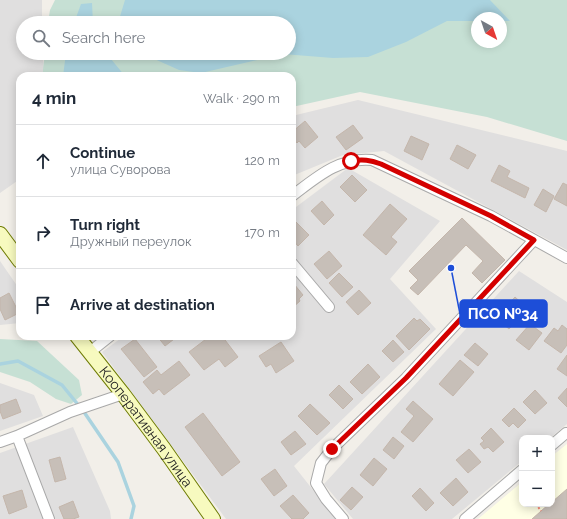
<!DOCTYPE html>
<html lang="en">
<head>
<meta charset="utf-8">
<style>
  :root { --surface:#fff; --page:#f2f2f3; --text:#1f2937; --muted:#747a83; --line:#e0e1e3 }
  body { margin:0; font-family:Raleway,sans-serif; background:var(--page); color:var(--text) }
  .controls { position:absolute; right:12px; bottom:12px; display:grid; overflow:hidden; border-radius:8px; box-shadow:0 2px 10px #0003 }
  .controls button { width:36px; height:36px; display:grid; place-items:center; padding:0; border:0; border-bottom:1px solid var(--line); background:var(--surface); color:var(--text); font:20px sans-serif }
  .compass { position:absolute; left:471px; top:12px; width:36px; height:36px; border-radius:50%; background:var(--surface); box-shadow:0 2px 10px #0003; rotate:140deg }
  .stop { position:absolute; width:12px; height:12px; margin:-9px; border:3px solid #d40000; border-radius:50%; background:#fff }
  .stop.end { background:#d40000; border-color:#fff; box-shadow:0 1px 4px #0008 }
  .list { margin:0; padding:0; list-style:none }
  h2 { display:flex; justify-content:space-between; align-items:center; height:52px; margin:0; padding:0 16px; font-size:17px }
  h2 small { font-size:13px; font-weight:400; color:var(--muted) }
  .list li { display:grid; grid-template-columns:26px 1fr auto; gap:12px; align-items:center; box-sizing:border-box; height:72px; padding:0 16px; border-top:1px solid var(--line) }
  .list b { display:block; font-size:15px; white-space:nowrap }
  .list p { margin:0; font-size:13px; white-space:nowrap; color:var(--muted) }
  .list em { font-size:13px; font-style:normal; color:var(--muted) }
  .icon { flex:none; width:22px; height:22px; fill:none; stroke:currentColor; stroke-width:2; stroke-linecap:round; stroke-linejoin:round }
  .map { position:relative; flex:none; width:567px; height:519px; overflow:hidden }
  .search { position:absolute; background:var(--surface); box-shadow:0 2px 10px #0003; left:16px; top:16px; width:280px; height:44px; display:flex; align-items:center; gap:10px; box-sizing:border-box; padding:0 14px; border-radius:22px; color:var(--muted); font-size:15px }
  .panel { position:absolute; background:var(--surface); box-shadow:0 2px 10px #0003; left:16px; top:72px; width:280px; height:268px; border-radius:12px }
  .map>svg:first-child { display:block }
  .residential { fill:#e0dfdf }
  .education { fill:#ffffe5 }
  .wetland { fill:#c6e0d4; fill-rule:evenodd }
  .water { fill:#aad3df }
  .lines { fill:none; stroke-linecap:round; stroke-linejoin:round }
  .stream { stroke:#aad3df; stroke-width:3.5 }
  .building { fill:#c7bfb8; stroke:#c4b6ab }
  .street-casing { stroke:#a9a9a9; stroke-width:12 }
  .secondary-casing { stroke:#707d05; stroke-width:16 }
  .path { stroke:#fa8072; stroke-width:2; stroke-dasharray:2 2; stroke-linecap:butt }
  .street { stroke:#fff; stroke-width:10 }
  .secondary { stroke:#f7fabf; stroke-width:14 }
  .route { stroke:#d40000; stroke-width:5 }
  .labels { text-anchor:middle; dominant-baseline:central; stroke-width:4; stroke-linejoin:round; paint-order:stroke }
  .street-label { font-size:14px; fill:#222; stroke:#fff }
  .leader { fill:none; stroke:#1d4ed8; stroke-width:1.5 }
  .callout-dot { fill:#1d4ed8; stroke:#fff; stroke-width:1.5 }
  .callout { fill:#1d4ed8; stroke:#1d4ed8; stroke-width:1.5 }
  .callout-label { font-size:15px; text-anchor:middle; font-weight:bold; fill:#fff }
</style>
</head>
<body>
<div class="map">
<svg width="567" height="519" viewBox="0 0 567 519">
  <rect width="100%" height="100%" fill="#f2efe9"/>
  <!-- residential -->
  <path class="residential" d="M 0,0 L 42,0 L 42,23 L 23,23 L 23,53 L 43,53 L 44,76 L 20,76 L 20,179 L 0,193 Z
    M 358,100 L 567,151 L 567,250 L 384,151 L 343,155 L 292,176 L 292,116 Z
    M 348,168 L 440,221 L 390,279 L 436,329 L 294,466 L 336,519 L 226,519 L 102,352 L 124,336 L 292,336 L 292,210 Z
    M 0,261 L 20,290 L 20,323 L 0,325 Z
    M 519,271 L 567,302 L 567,424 L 550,438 L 522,438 L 522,461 L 452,519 L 353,519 L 324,484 Z
    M 0,383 L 34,395 L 43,416 L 0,431 Z
    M 73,427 L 110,511 L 111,519 L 0,519 L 0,453 Z"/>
  <!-- education -->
  <path class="education" d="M 567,444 L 567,519 L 478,519 L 522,482 L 522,504 L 552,504 L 552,456 Z"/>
  <!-- wetland -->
  <path class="wetland" d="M 55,0 L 567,0 L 567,141 L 487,117 L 360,92 L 292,107 L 292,76 L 43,76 L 43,69 L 45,53 L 289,53 L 289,23 L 48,23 L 50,10 ZM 477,18 L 501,18 L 501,42 L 477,42 Z
    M 0,339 L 37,341 L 79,380 L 82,395 L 71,404 L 56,399 L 30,382 L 0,372 Z"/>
  <!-- water -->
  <path class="water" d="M 125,0 L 490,0 L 510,21 L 501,21 L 501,18 L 477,18 L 477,21 L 447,21 L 406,42 L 368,57 L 333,58 L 283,54 L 201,73 L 179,70 L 141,53 L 289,53 L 289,23 L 118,23 Z
    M 92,3 L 93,23 L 74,23 L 81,4 Z
    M 66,53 L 106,53 L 125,76 L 63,76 Z"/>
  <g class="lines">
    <!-- stream -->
    <path class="stream" d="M 0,364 L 18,361 L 62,385 L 84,412 L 118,462 L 134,506 L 131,519"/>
  </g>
  <!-- building -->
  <path class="building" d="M 305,121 L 318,137 L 305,148 L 299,141 L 297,143 L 292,137 L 292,132 Z
    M 353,125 L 363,138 L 346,150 L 336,137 Z
    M 411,136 L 429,144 L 422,160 L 404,151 Z
    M 457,145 L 476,155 L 468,169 L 450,159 Z
    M 499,165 L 510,171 L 507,177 L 529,188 L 525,198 L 491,181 Z
    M 352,175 L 367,190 L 355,202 L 340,187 Z
    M 563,183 L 567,185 L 567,206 L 554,199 Z
    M 543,189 L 554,196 L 546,212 L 534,205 Z
    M 322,201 L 334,215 L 324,225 L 311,211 Z
    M 390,204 L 407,219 L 391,237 L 397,242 L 386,255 L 363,235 Z
    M 462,218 L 505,260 L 482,283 L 472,273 L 483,261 L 466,245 L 418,295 L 410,288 L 418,280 L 409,271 Z
    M 296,222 L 309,235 L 298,246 L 292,239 L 292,226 Z
    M 329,251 L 342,266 L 327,279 L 314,264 Z
    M 339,273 L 353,287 L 342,297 L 329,283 Z
    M 294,284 L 303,295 L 299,299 L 300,301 L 292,308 L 292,286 Z
    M 359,290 L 371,303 L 358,315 L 346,302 Z
    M 9,293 L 19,313 L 5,320 L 0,309 L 0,298 Z
    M 515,297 L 527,308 L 509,329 L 496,318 Z
    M 414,318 L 417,321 L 420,319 L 430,329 L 409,350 L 396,336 Z
    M 530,324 L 542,333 L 529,350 L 516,340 Z
    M 562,325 L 567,329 L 567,345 L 561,353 L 544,341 L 554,328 L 558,331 Z
    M 157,336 L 178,336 L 165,346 Z
    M 210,336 L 222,336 L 238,357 L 225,367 L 219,359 L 204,370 L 189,352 Z
    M 135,339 L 157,367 L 144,377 L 121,349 Z
    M 393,340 L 404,352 L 393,362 L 382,351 Z
    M 281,342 L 294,361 L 276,373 L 271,364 L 266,367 L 259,356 Z
    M 475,343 L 488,354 L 478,366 L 464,355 Z
    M 567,355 L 567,376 L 557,369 Z
    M 460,360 L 474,372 L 453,396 L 439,384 Z
    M 179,361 L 190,375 L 164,395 L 159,389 L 153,394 L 143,382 L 157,370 L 161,375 Z
    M 368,364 L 380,377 L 362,394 L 350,382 Z
    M 339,385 L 353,399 L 343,409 L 329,395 Z
    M 567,388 L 567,407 L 558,398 Z
    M 535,390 L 547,403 L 535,414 L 523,402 Z
    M 16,399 L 21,412 L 3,419 L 0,411 L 0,405 Z
    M 413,401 L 433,419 L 413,442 L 401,432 L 414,416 L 406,409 Z
    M 310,404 L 330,423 L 317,435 L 298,416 Z
    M 514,408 L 526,420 L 518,428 L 513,423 L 509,427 L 502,420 Z
    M 203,413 L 240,462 L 222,476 L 185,427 Z
    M 491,428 L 504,442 L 493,452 L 488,447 L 484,449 L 480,444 L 484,441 L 481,438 Z
    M 295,431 L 306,444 L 291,455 L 281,442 Z
    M 393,437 L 404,446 L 394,459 L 383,450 Z
    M 469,449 L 481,462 L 468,473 L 456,460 Z
    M 60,457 L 66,479 L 55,482 L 49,460 Z
    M 374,458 L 387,469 L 373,486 L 360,475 Z
    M 275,469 L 287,486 L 274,496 L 261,479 Z
    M 456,478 L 468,492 L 453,506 L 440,493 Z
    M 352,487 L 363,497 L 351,510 L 340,500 Z
    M 420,488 L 434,503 L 426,511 L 412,496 Z
    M 567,489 L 567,518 L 566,519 L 532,519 L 549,504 L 552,504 L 552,502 Z
    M 22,490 L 27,507 L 9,514 L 3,496 Z
    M 293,495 L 309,513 L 303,519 L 292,519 L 280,506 Z
    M 73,501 L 79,517 L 73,519 L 64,519 L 59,507 Z"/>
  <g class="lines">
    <!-- street casing -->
    <g class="street-casing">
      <path id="street" d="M 292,196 C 317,177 339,157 372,160 L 491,216 L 567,258
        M 292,263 L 329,307
        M 90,352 L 110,336
        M 17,436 L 49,519
        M 0,442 L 17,436 L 70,412 L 123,394
        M 552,445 L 566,433
        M 343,519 L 326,499 L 316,483 L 321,463 L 332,449 L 406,378 L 534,240
        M 465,519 L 522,470"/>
    </g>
    <!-- secondary casing -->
    <g class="secondary-casing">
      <g id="secondary">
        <path d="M 0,234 L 20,261"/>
        <path id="s1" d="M 77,336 L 123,394 L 164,449 L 213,519"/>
      </g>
    </g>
    <!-- path -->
    <path class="path" d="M 536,504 L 541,511"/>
    <!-- street -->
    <use href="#street" class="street"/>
    <!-- secondary -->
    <use href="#secondary" class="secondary"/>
  </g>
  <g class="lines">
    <!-- route -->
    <path class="route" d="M 332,449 L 406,378 L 534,240 L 491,216 L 381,164 C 370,160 363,159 351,161"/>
  </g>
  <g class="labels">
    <!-- street labels -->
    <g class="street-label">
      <text stroke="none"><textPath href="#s1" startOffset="114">Кооперативная улица</textPath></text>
    </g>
  </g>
  <!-- callouts -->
  <path class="leader" d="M451 268L460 314"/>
  <circle class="callout-dot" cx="451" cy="268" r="4"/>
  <rect class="callout" x="460" y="300" width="87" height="27" rx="4"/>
  <g class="callout-label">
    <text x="503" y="319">ПСО №34</text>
  </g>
</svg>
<div class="controls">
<button>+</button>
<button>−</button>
</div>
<svg class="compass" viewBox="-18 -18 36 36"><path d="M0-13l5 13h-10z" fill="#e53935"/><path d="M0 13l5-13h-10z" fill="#747a83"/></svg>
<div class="stop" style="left:351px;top:161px"></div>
<div class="stop end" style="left:332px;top:449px"></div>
<div class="search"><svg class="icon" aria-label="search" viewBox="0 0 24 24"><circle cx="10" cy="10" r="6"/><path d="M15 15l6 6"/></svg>Search here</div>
<section class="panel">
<h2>4 min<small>Walk · 290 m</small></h2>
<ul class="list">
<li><svg class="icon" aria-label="ahead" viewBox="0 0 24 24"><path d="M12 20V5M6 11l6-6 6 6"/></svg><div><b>Continue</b><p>улица Суворова</p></div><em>120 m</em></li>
<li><svg class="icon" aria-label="right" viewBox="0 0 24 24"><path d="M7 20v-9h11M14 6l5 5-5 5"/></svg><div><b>Turn right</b><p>Дружный переулок</p></div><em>170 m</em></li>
<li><svg class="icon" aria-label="arrive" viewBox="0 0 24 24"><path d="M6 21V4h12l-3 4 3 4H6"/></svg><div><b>Arrive at destination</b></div></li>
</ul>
</section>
</div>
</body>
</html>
